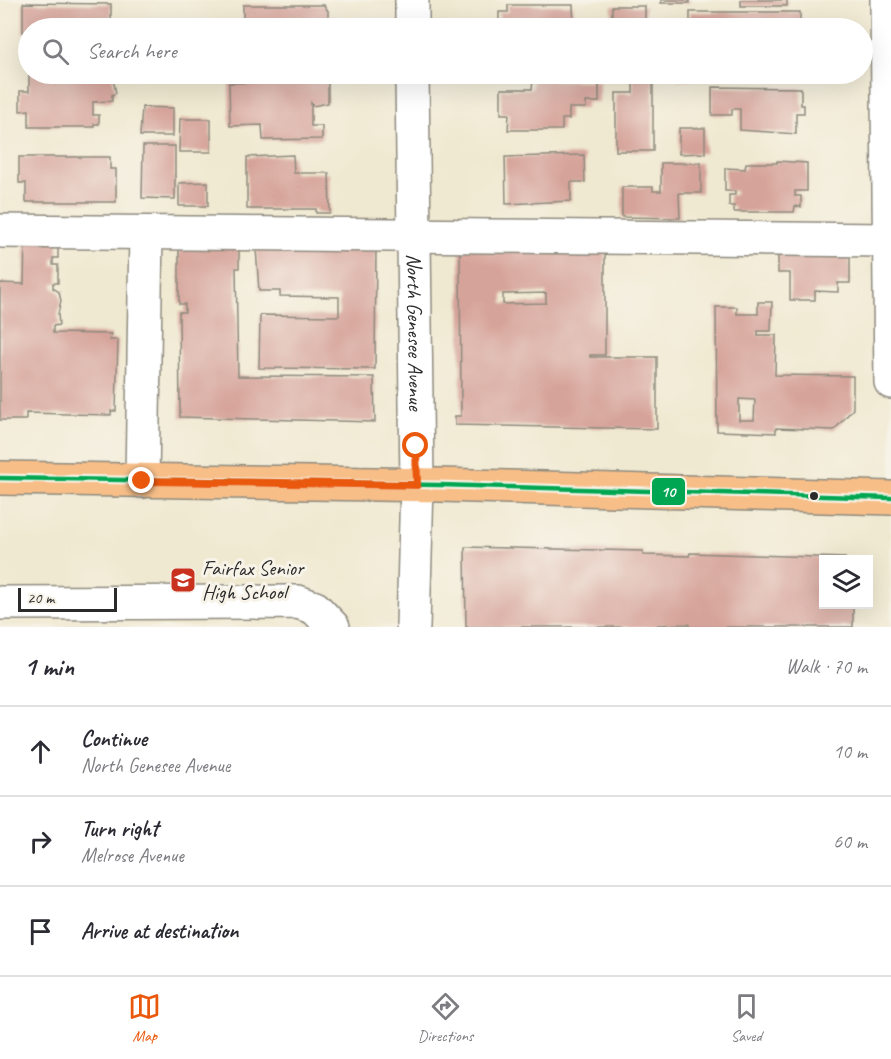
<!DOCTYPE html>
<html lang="en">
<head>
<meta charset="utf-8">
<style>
  :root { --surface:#fff; --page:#f2f2f3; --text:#2b2b33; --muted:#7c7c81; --line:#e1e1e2; --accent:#ea580c }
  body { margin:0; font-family:Caveat,sans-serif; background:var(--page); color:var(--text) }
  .controls { position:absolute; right:18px; bottom:18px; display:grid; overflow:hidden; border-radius:0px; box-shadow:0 6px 24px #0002 }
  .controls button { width:54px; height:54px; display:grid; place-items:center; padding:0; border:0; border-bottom:2px solid var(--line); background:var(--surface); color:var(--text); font:30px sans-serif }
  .scale { position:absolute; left:18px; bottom:15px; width:99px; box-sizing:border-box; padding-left:6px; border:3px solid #2b2b2b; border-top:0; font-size:16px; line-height:21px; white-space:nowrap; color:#2b2b2b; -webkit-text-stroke:4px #f7f3e8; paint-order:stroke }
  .stop { position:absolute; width:18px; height:18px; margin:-14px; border:4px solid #ea580c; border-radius:50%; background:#fff }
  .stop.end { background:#ea580c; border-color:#fff; box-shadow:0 2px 6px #0008 }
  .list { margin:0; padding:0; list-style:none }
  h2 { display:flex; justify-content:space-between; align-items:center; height:78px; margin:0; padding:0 24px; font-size:26px }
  h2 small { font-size:20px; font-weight:400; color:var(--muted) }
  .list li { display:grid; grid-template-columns:39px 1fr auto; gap:18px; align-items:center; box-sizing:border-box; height:90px; padding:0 24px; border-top:2px solid var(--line) }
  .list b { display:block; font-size:22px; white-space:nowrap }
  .list p { margin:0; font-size:20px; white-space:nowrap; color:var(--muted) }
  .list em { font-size:20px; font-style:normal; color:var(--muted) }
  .icon { flex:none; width:33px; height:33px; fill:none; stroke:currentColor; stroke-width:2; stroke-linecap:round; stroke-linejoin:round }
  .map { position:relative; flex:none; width:891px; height:627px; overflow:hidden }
  .search { position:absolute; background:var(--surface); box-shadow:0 6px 24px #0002; left:18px; right:18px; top:18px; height:66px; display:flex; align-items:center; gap:15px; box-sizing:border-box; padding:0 21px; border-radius:33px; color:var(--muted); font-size:22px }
  .sheet { height:348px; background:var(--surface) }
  nav { display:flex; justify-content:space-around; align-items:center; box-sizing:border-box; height:84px; border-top:2px solid var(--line); background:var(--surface); font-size:16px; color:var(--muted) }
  nav a { display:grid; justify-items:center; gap:3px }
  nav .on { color:var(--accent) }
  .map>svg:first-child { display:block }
  .building { fill:#d6a39a; fill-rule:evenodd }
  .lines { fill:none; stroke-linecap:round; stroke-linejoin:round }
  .minor-casing { stroke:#8e8a7e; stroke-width:36 }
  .major-casing { stroke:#8e8a7e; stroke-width:36 }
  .minor { stroke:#fff; stroke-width:33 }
  .major { stroke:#f7be88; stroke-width:33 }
  .bus-1-casing { stroke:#f7f3e8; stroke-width:9 }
  .bus-1 { stroke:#00a651; stroke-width:4.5 }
  .route { stroke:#ea580c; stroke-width:8 }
  .bus-dot { fill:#2b2b2b; stroke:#f7f3e8; stroke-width:2 }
  .labels { text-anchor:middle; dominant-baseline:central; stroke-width:6; stroke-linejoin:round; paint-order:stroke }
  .street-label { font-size:21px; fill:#2b2b2b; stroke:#f7f3e8 }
  .poi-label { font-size:21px; fill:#2b2b2b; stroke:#f7f3e8; text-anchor:start }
  .line-badge { stroke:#f7f3e8; stroke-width:2 }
  .badge-label { font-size:16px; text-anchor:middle; font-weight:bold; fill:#fff }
</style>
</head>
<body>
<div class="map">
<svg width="891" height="627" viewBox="0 0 891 627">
  <rect width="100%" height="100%" fill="#f7f3e8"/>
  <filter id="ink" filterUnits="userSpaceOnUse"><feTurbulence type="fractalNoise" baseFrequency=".0167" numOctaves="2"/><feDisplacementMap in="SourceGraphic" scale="12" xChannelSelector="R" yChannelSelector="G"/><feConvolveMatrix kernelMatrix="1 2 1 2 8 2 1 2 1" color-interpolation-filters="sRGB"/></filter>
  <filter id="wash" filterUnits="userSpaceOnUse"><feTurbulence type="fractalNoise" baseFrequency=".008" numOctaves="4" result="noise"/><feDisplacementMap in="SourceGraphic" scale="24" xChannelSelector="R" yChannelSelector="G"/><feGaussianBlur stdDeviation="1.35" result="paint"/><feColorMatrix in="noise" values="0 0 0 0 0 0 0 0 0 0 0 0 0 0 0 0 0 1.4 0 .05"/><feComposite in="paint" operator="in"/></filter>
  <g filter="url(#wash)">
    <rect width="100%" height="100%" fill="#f0e9d1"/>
    <g id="blocks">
      <!-- building -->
      <path class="building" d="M 661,0 L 689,0 L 689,3 L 661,3 Z
        M 741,0 L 787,0 L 787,6 L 741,6 Z
        M 23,3 L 111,4 L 111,28 L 28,28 L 28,32 L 23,32 Z
        M 243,5 L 324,5 L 328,11 L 328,24 L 324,28 L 243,28 Z
        M 508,5 L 573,5 L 574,28 L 499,28 L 499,12 L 508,12 Z
        M 612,6 L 645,6 L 645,28 L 612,28 Z
        M 690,12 L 800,12 L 800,28 L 690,28 Z
        M 29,74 L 112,74 L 116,93 L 112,95 L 112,101 L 93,102 L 93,115 L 99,115 L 99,124 L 94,124 L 94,127 L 29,127 L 29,110 L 20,111 L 20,91 L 29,91 Z
        M 677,74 L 708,74 L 708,79 L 677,80 Z
        M 633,76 L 653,76 L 653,151 L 616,151 L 616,93 L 633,93 Z
        M 328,80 L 328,103 L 313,106 L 311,103 L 311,126 L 322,126 L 322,139 L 263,140 L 262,125 L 230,126 L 229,83 Z
        M 533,80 L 599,81 L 599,102 L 586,102 L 586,108 L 569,108 L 569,119 L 562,119 L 562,130 L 508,130 L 509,114 L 501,114 L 501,89 L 532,89 Z
        M 712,87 L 801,88 L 801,105 L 804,105 L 804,113 L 796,113 L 796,134 L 740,130 L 740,109 L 732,109 L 732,115 L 712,115 Z
        M 142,107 L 173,108 L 173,136 L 140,136 Z
        M 180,119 L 211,119 L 211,152 L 179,152 Z
        M 679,128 L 705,128 L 705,153 L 679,154 Z
        M 143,146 L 175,146 L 175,199 L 142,198 Z
        M 293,155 L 294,173 L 329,173 L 330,213 L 316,213 L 316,209 L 247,209 L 247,157 Z
        M 584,155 L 585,182 L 571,182 L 571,201 L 506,204 L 505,157 Z
        M 19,157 L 110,157 L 110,169 L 116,169 L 116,202 L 26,202 L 26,183 L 19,183 Z
        M 777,161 L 807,163 L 807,191 L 795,191 L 795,196 L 801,196 L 801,207 L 795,206 L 794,212 L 734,212 L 734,206 L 729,206 L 729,195 L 735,195 L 735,191 L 725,191 L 725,168 L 745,169 L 746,163 L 777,163 Z
        M 661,163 L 701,163 L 701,193 L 679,193 L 680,218 L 622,217 L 622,187 L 653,187 L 653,191 L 661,191 Z
        M 208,182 L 208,206 L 179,206 L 179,183 Z
        M 179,236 L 239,236 L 239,268 L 236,268 L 238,376 L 374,377 L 375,422 L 180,417 L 179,312 L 185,312 L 185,304 L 179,304 Z
        M 25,237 L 58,239 L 58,258 L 53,258 L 53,265 L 58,265 L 58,283 L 53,283 L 53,288 L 59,292 L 61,301 L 58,314 L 59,325 L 53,326 L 53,333 L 111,334 L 110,340 L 118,340 L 116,411 L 111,411 L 111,415 L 26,413 L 26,420 L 0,420 L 0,283 L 24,284 Z
        M 376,245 L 375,369 L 259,368 L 260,315 L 339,316 L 339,297 L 280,296 L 280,291 L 259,291 L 256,248 Z
        M 605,245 L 605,355 L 590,355 L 590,357 L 657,357 L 657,429 L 455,425 L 455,416 L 461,416 L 460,247 ZM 546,293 L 546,303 L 503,304 L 503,294 Z
        M 778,245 L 850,245 L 850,283 L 838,283 L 838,292 L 815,291 L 815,300 L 790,300 L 790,273 L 778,273 Z
        M 758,302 L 772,302 L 771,331 L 758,331 L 758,335 L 776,335 L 775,375 L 853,376 L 853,409 L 834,430 L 776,428 L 776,433 L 717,431 L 716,307 L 737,307 L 737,314 L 758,314 ZM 739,399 L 755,400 L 754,420 L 739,420 Z
        M 465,547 L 643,551 L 643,555 L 689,556 L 690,553 L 846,558 L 824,560 L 824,604 L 853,604 L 853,627 L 689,627 L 689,624 L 658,625 L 658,627 L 466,627 Z"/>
    </g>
  </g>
  <g filter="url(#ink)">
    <use href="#blocks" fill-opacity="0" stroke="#8e8a7e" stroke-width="1.5"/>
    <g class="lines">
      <!-- minor casing -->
      <g class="minor-casing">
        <g id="minor">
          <path d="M 412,0 L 412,28"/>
          <path d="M 887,0 L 891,382"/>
          <path id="s1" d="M 412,74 L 417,485 L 413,627"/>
          <path d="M 0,231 L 891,240"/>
          <path d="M 142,481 L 146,233"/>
          <path d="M 0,603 L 298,602 L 315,608 L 333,627"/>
        </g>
      </g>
      <!-- major casing -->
      <g class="major-casing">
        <path id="major" d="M 0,478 L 440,485 L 891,498"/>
      </g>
      <!-- minor -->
      <use href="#minor" class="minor"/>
      <!-- major -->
      <use href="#major" class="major"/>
      <!-- bus-1 casing -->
      <g class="bus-1-casing">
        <path id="bus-1" d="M 0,478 L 440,485 L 891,498"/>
      </g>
      <!-- bus-1 -->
      <use href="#bus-1" class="bus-1"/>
    </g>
  </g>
  <g class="lines" filter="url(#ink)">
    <!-- route -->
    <path class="route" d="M 142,481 L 417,485 L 416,446"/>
  </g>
  <!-- icons -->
  <defs>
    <g id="school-square" transform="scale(1.35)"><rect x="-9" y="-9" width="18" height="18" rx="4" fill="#c8321e" stroke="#f7f3e8"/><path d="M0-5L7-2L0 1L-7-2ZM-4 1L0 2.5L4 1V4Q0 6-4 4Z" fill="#fff"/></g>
  </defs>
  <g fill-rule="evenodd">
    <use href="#school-square" x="183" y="580"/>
  </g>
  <!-- markers -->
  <circle class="bus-dot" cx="814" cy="496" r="5"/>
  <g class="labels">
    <!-- street labels -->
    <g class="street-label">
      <text stroke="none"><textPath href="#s1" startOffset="258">North Genesee Avenue</textPath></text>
    </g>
    <!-- poi labels -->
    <g class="poi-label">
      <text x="202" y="568">Fairfax Senior<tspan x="202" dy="24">High School</tspan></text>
    </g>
  </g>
  <rect class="line-badge" x="651" y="477" width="35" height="29" rx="6" fill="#00a651"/>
  <g class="badge-label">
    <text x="668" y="497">10</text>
  </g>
</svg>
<div class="controls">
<button><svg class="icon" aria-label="layers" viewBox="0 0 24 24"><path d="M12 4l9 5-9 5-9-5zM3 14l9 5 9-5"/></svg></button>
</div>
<div class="scale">20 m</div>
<div class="stop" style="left:416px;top:446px"></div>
<div class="stop end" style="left:142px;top:481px"></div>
<div class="search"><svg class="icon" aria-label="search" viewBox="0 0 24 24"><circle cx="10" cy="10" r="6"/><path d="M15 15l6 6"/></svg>Search here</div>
</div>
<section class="sheet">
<h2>1 min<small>Walk · 70 m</small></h2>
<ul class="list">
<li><svg class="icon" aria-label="ahead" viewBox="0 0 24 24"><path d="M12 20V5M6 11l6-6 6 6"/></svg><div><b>Continue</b><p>North Genesee Avenue</p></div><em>10 m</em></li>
<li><svg class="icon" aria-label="right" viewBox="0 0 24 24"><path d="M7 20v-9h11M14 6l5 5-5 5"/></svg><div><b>Turn right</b><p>Melrose Avenue</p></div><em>60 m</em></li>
<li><svg class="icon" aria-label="arrive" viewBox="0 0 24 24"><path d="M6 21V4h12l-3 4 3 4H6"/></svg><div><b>Arrive at destination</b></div></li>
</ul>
</section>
<nav>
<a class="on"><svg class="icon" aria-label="map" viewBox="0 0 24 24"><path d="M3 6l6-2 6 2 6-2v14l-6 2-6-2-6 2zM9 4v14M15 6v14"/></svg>Map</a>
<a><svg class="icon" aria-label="directions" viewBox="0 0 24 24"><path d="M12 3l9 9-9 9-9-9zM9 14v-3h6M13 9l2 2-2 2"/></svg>Directions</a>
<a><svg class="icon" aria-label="saved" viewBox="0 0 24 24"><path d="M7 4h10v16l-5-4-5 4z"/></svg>Saved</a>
</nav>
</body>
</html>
